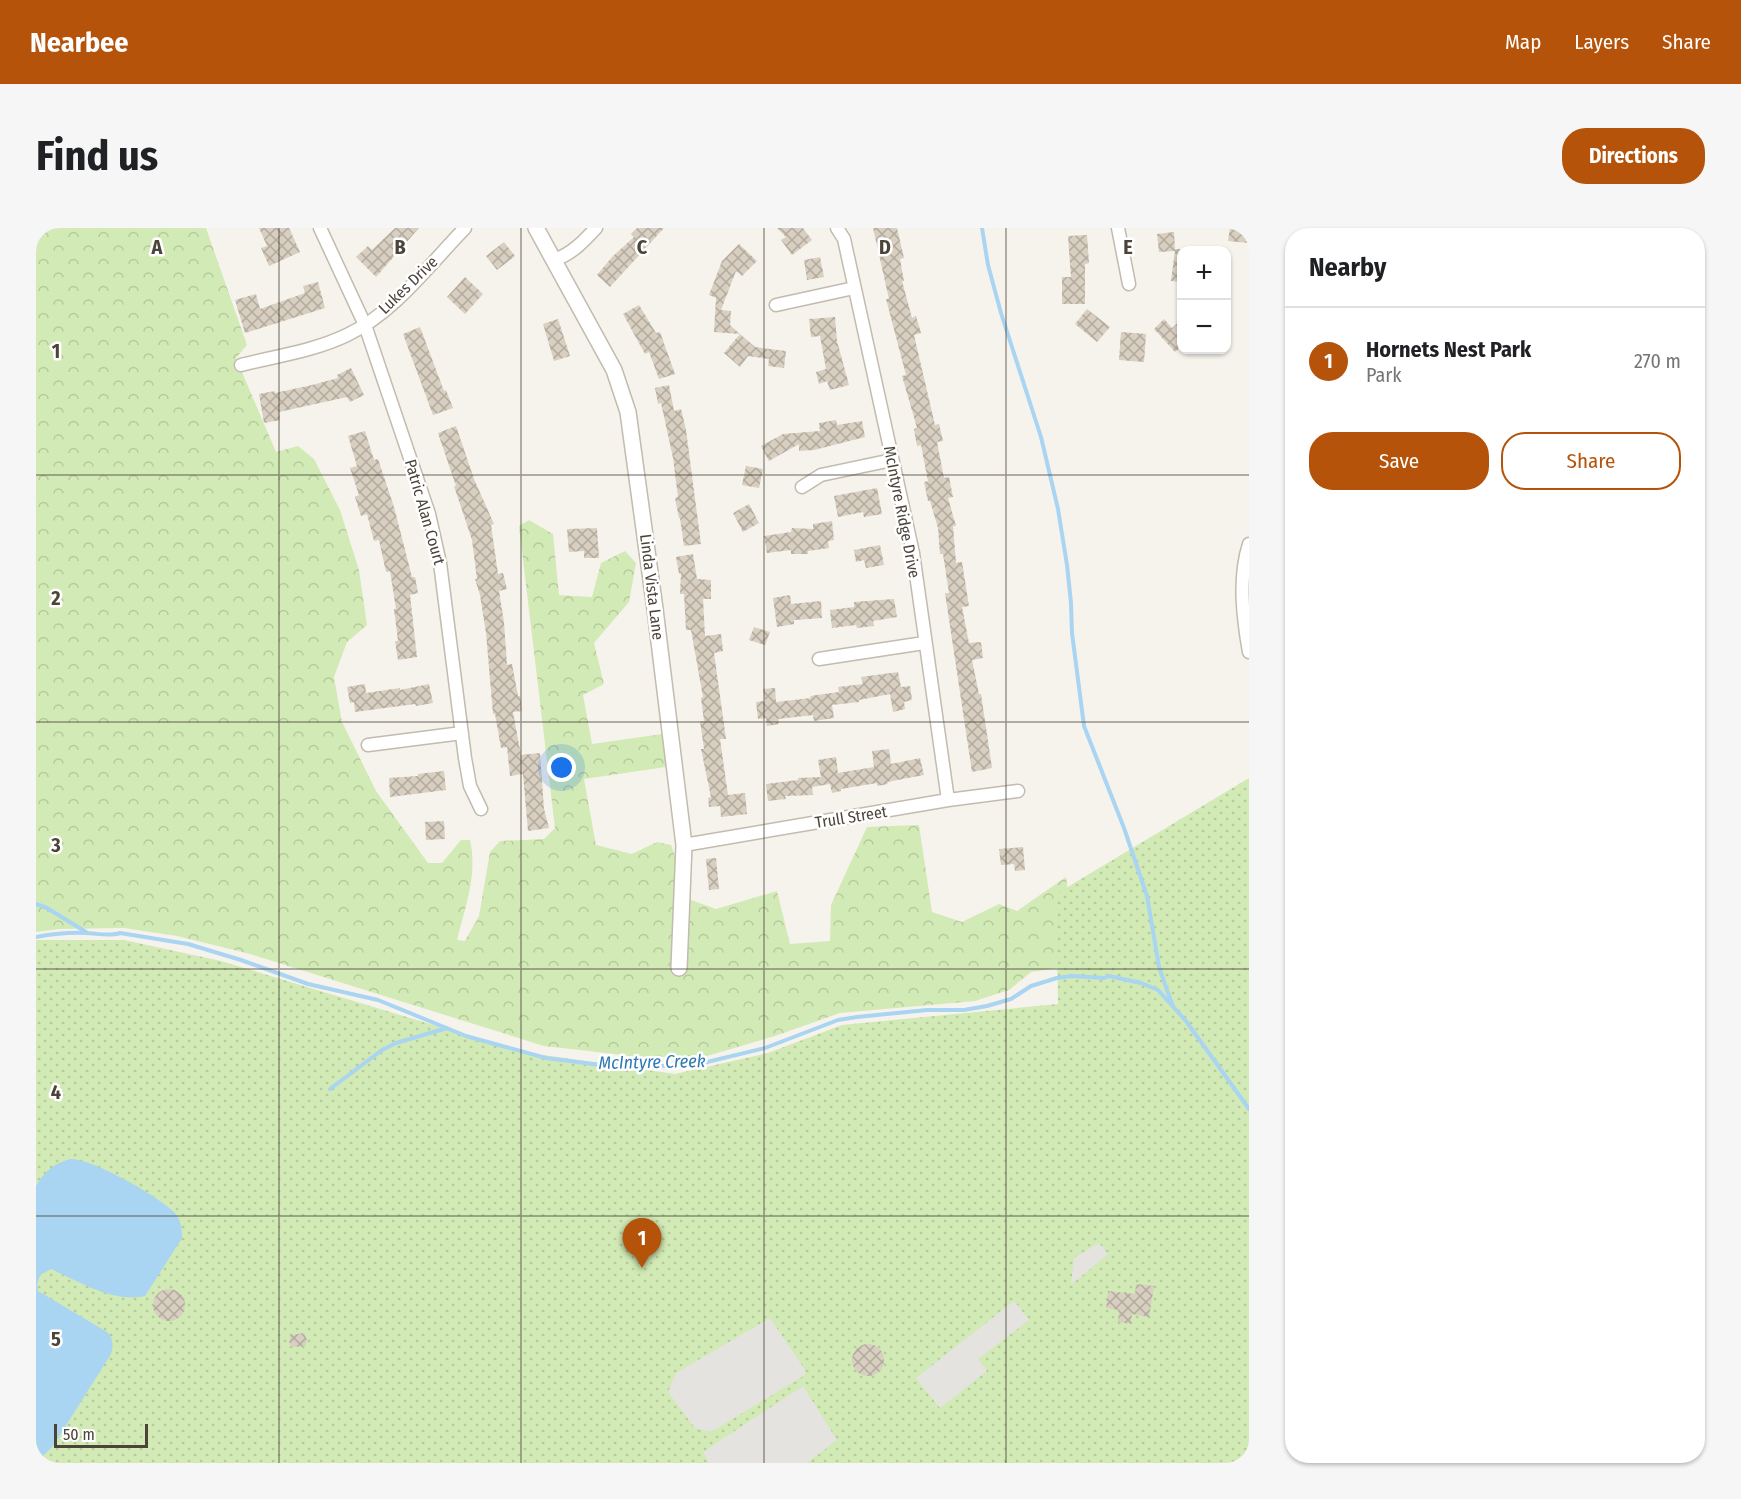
<!DOCTYPE html>
<html lang="en">
<head>
<meta charset="utf-8">
<style>
  :root { --surface:#fff; --page:#f6f6f6; --text:#202124; --muted:#757577; --line:#e0e0e0; --accent:#b45309 }
  body { margin:0; font-family:"Fira Sans Condensed",sans-serif; background:var(--page); color:var(--text) }
  .controls { position:absolute; right:18px; top:18px; display:grid; overflow:hidden; border-radius:12px; box-shadow:0 2px 4px #0004 }
  .controls button { width:54px; height:54px; display:grid; place-items:center; padding:0; border:0; border-bottom:2px solid var(--line); background:var(--surface); color:var(--text); font:30px sans-serif }
  .scale { position:absolute; left:18px; bottom:15px; width:94px; box-sizing:border-box; padding-left:6px; border:3px solid #4b4439; border-top:0; font-size:16px; line-height:21px; white-space:nowrap; color:#4b4439; -webkit-text-stroke:4px #fff; paint-order:stroke }
  .you { position:absolute; left:526px; top:540px; width:21px; height:21px; margin:-15px; border:4px solid #fff; border-radius:50%; background:#1a73e8; box-shadow:0 0 0 9px #1a73e833 }
  .badge { display:grid; place-items:center; width:39px; height:39px; border-radius:50%; background:var(--accent); color:#fff; font-size:20px; font-weight:700 }
  .pin { position:absolute; translate:-50% -50px; filter:drop-shadow(0 2px 3px #0008) }
  .pin::after { content:''; position:absolute; top:32px; width:21px; height:18px; background:inherit; clip-path:polygon(0 0,100% 0,50% 100%) }
  .list { margin:0; padding:0; list-style:none }
  h2 { display:flex; justify-content:space-between; align-items:center; height:78px; margin:0; padding:0 24px; font-size:26px }
  h2 small { font-size:20px; font-weight:400; color:var(--muted) }
  .list li { display:grid; grid-template-columns:39px 1fr auto; gap:18px; align-items:center; box-sizing:border-box; height:108px; padding:0 24px; border-top:2px solid var(--line) }
  .list b { display:block; font-size:22px; white-space:nowrap }
  .list p { margin:0; font-size:20px; white-space:nowrap; color:var(--muted) }
  .list em { font-size:20px; font-style:normal; color:var(--muted) }
  .actions { display:flex; gap:12px; padding:18px 24px }
  .actions a { flex:1; padding:14px 0; border:2px solid var(--accent); border-radius:24px; text-align:center; font-size:21px; color:var(--accent) }
  .actions .main { background:var(--accent); color:#fff }
  .map { position:relative; flex:none; width:1213px; height:1235px; overflow:hidden; border-radius:24px }
  header { display:flex; align-items:center; gap:36px; box-sizing:border-box; height:84px; padding:0 30px; background:var(--accent); color:#fff }
  header strong { font-size:28px }
  nav { display:flex; gap:33px; margin-inline-start:auto; font-size:21px }
  .intro { display:flex; align-items:center; justify-content:space-between; box-sizing:border-box; height:144px; padding:0 36px }
  h1 { margin:0; font-size:42px }
  .button { padding:15px 27px; border-radius:24px; background:var(--accent); color:#fff; font-size:21px; font-weight:700 }
  main { display:flex; gap:36px; padding:0 36px }
  aside { flex:1; background:var(--surface); border-radius:24px; box-shadow:0 2px 4px #0004 }
  .map>svg:first-child { display:block }
  .forest { fill:url(#forest-crowns) }
  .park { fill:url(#park-dots) }
  .parking { fill:#e5e3e0 }
  .water { fill:#a9d4f2 }
  .lines { fill:none; stroke-linecap:round; stroke-linejoin:round }
  .stream { stroke:#a9d4f2; stroke-width:4 }
  .building { fill:url(#building-cross-hatch) }
  .minor-casing { stroke:#c2bbae; stroke-width:15 }
  .tertiary-casing { stroke:#c2bbae; stroke-width:18 }
  .minor { stroke:#fff; stroke-width:12 }
  .tertiary { stroke:#fff; stroke-width:15 }
  .grid { fill:none; stroke:#4b4439; stroke-width:1.5; stroke-opacity:0.55 }
  .labels { text-anchor:middle; dominant-baseline:central; stroke-width:5; stroke-linejoin:round; paint-order:stroke }
  .street-label { font-size:16px; fill:#4b4439; stroke:#fff }
  .water-label { font-size:18px; font-style:italic; fill:#2e7ab2; stroke:#fff }
  .grid-label { font-size:20px; text-anchor:middle; font-weight:bold; fill:#4b4439; stroke:#fff; stroke-width:5; stroke-linejoin:round; paint-order:stroke }
</style>
</head>
<body>
<header>
<strong>Nearbee</strong>
<nav><a>Map</a><a>Layers</a><a>Share</a></nav>
</header>
<div class="intro"><h1>Find us</h1><a class="button">Directions</a></div>
<main>
<div class="map">
<svg width="1213" height="1235" viewBox="0 0 1213 1235">
  <defs>
    <pattern id="forest-crowns" width="20" height="18" patternUnits="userSpaceOnUse" patternTransform="scale(1.5)"><rect width="20" height="18" fill="#d2eab5"/><path d="M2 6a3 3 0 1 1 6 0M12 15a3 3 0 1 1 6 0" fill="none" stroke="#b6ca9c"/></pattern>
    <pattern id="park-dots" width="8" height="8" patternUnits="userSpaceOnUse" patternTransform="scale(1.5)"><rect width="8" height="8" fill="#d2eab5"/><path d="M2 2h.1M6 6h.1" fill="none" stroke="#b6ca9c" stroke-width="1.8" stroke-linecap="round"/></pattern>
    <pattern id="building-cross-hatch" width="8" height="8" patternUnits="userSpaceOnUse" patternTransform="scale(1.5)"><rect width="8" height="8" fill="#d8cfc1"/><path d="M0 0l8 8M0 8l8-8" fill="none" stroke="#b1aa9e"/></pattern>
  </defs>
  <rect width="100%" height="100%" fill="#f6f3ec"/>
  <!-- forest -->
  <path class="forest" d="M 0,0 L 170,0 L 211,117 L 200,130 L 240,224 L 262,218 L 278,231 L 304,282 L 323,342 L 331,397 L 311,414 L 298,449 L 306,494 L 340,563 L 392,635 L 406,635 L 425,612 L 434,612 C 442,647 429,679 421,712 L 429,713 L 443,688 L 454,624 L 464,613 L 508,611 L 519,600 L 483,298 L 493,292 L 517,306 L 523,367 L 556,369 L 565,335 L 589,323 L 600,335 L 593,374 L 558,415 L 568,456 L 547,467 L 556,516 L 626,506 L 630,539 L 548,551 L 560,617 L 596,626 L 621,614 L 635,617 L 655,672 L 680,681 L 741,663 L 754,716 L 794,713 L 795,677 L 831,599 L 883,597 L 896,684 L 926,694 L 963,676 L 981,683 L 1030,649 L 1034,677 L 1030,739 L 995,744 L 973,762 L 939,773 L 804,785 L 739,808 L 671,828 L 605,829 L 508,818 L 214,726 L 141,708 L 88,700 L 23,701 L 0,704 Z"/>
  <!-- park -->
  <path class="park" d="M 1213,550 L 1213,1235 L 0,1235 L 0,712 L 88,712 L 185,733 L 487,824 L 639,846 L 732,825 L 806,797 L 1022,776 L 1020,666 Z"/>
  <!-- parking -->
  <path class="parking" d="M 1063,1015 L 1072,1026 L 1035,1057 L 1038,1030 Z
    M 978,1073 L 993,1092 L 942,1131 L 951,1143 L 904,1180 L 880,1150 Z
    M 734,1090 L 769,1142 L 769,1147 L 675,1204 L 659,1200 L 632,1164 L 640,1145 Z
    M 767,1158 L 801,1212 L 771,1235 L 673,1235 L 667,1224 Z"/>
  <!-- water -->
  <path class="water" d="M 35,931 C 59,932 120,967 138,984 C 145,991 146,1001 146,1010 L 109,1068 C 77,1075 44,1054 15,1041 L 4,1047 L 1,1057 L 2,1063 L 71,1104 C 78,1111 77,1117 75,1126 L 17,1218 L 0,1235 L 0,958 C 9,943 18,935 35,931 Z"/>
  <g class="lines">
    <!-- stream -->
    <path class="stream" d="M 946,0 L 952,37 L 965,85 L 1005,209 L 1022,281 L 1031,337 L 1035,375 L 1036,405 L 1048,498 L 1088,600 L 1111,668 L 1123,739 L 1136,776
      M 0,676 L 11,680 L 50,704
      M 0,709 C 17,706 32,704 49,705 C 60,705 73,709 84,705 L 152,716 L 205,732 L 272,756 L 342,772 L 430,808 L 510,830 L 565,837 L 634,838 L 667,835 L 729,820 L 802,792 L 821,789 L 891,782 L 928,782 L 951,778 L 975,771 L 995,758 L 1021,750 L 1036,748 L 1068,750 L 1073,748 L 1105,755 L 1122,762 L 1150,793 L 1213,881
      M 294,861 L 346,822 L 360,815 L 411,800"/>
  </g>
  <!-- building -->
  <path class="building" d="M 223,0 L 253,0 L 264,24 L 233,38 L 225,20 L 231,18 Z
    M 359,0 L 383,0 L 340,49 L 320,29 L 332,18 L 336,22 Z
    M 601,0 L 628,0 L 574,59 L 561,47 L 576,29 L 598,9 L 595,6 Z
    M 741,0 L 767,0 L 776,12 L 756,27 L 745,12 L 750,9 Z
    M 837,0 L 861,0 L 868,30 L 864,31 L 868,53 L 866,53 L 876,90 L 880,88 L 885,105 L 878,107 L 899,197 L 903,196 L 907,213 L 901,214 L 908,250 L 913,249 L 917,269 L 912,270 L 920,298 L 917,298 L 920,335 L 926,334 L 933,378 L 926,379 L 933,415 L 945,414 L 947,430 L 936,432 L 943,466 L 945,466 L 956,540 L 936,544 L 909,365 L 913,365 L 907,326 L 904,326 L 902,300 L 894,273 L 892,273 L 888,254 L 892,253 L 885,217 L 881,218 L 878,201 L 881,200 L 866,148 L 870,147 L 850,71 L 853,71 Z
    M 1194,0 L 1213,0 L 1213,15 L 1192,13 Z
    M 1138,4 L 1139,21 L 1146,21 L 1146,54 L 1135,53 L 1139,23 L 1123,24 L 1121,6 Z
    M 1051,7 L 1053,35 L 1049,36 L 1049,76 L 1026,76 L 1026,49 L 1035,49 L 1032,8 Z
    M 468,14 L 479,28 L 461,42 L 450,28 Z
    M 703,16 L 721,33 L 706,48 L 700,43 L 685,82 L 695,83 L 694,97 L 704,106 L 678,104 L 680,70 L 673,67 L 686,33 Z
    M 784,29 L 788,49 L 771,52 L 768,32 Z
    M 429,49 L 447,66 L 429,86 L 411,69 Z
    M 282,54 L 289,80 L 209,105 L 199,72 L 220,66 L 224,81 L 269,65 L 267,58 Z
    M 603,77 L 620,105 L 624,104 L 639,146 L 623,151 L 613,124 L 609,126 L 587,86 Z
    M 1051,81 L 1074,99 L 1061,114 L 1039,96 Z
    M 799,89 L 801,113 L 813,157 L 794,162 L 791,153 L 783,156 L 780,144 L 790,141 L 784,108 L 775,109 L 773,91 Z
    M 522,91 L 534,128 L 518,133 L 507,96 Z
    M 1128,91 L 1136,100 L 1146,91 L 1146,118 L 1139,124 L 1118,101 Z
    M 384,99 L 408,163 L 410,162 L 417,180 L 397,187 L 367,106 Z
    M 1085,104 L 1110,106 L 1108,134 L 1083,132 Z
    M 704,106 L 719,119 L 750,123 L 748,140 L 732,138 L 733,131 L 712,128 L 704,139 L 688,125 Z
    M 315,140 L 328,167 L 314,174 L 311,169 L 243,184 L 244,192 L 228,195 L 223,166 L 239,163 L 239,165 L 276,157 L 302,150 L 301,147 Z
    M 633,157 L 638,183 L 645,181 L 650,202 L 665,316 L 648,318 L 644,290 L 643,290 L 639,270 L 642,269 L 637,230 L 625,175 L 622,176 L 619,160 Z
    M 800,192 L 801,197 L 826,193 L 829,209 L 778,222 L 763,223 L 763,216 L 733,233 L 725,218 L 747,206 L 784,203 L 783,195 Z
    M 420,198 L 438,251 L 458,296 L 455,297 L 462,346 L 467,345 L 471,361 L 463,363 L 468,394 L 471,437 L 476,436 L 482,468 L 484,468 L 486,483 L 477,484 L 485,527 L 504,525 L 508,581 L 513,600 L 492,603 L 487,546 L 474,548 L 471,519 L 465,520 L 459,486 L 457,486 L 450,405 L 444,367 L 439,351 L 441,351 L 436,312 L 418,258 L 420,258 L 402,205 Z
    M 329,203 L 338,232 L 342,231 L 358,279 L 376,349 L 379,349 L 382,365 L 374,367 L 381,429 L 362,432 L 359,413 L 362,413 L 358,381 L 360,381 L 354,343 L 350,344 L 343,312 L 338,313 L 331,286 L 325,288 L 319,269 L 323,267 L 314,240 L 321,238 L 312,208 Z
    M 710,238 L 727,241 L 723,260 L 706,257 Z
    M 841,260 L 846,286 L 828,289 L 827,284 L 802,289 L 798,268 Z
    M 713,276 L 723,295 L 707,304 L 697,285 Z
    M 796,293 L 798,312 L 792,313 L 793,320 L 772,323 L 772,326 L 755,326 L 755,322 L 731,325 L 728,308 L 755,304 L 756,300 L 777,301 L 777,296 Z
    M 561,300 L 563,330 L 548,330 L 548,323 L 533,324 L 531,301 Z
    M 844,317 L 848,337 L 830,340 L 828,332 L 820,334 L 818,322 Z
    M 657,326 L 661,351 L 675,352 L 675,371 L 667,371 L 669,408 L 685,406 L 687,423 L 678,425 L 690,511 L 684,511 L 692,567 L 709,565 L 711,586 L 685,589 L 684,578 L 673,579 L 672,570 L 675,569 L 665,521 L 668,521 L 664,493 L 668,493 L 665,470 L 667,469 L 655,402 L 650,402 L 648,366 L 644,366 L 645,345 L 643,346 L 640,329 Z
    M 754,367 L 755,376 L 785,373 L 786,390 L 758,392 L 758,396 L 741,399 L 737,370 Z
    M 858,371 L 861,389 L 837,393 L 838,398 L 821,400 L 820,397 L 796,400 L 794,382 L 818,379 L 818,374 Z
    M 718,399 L 734,404 L 729,417 L 713,412 Z
    M 862,444 L 865,459 L 874,458 L 876,472 L 868,474 L 869,481 L 857,484 L 854,466 L 823,472 L 823,474 L 796,477 L 798,490 L 778,493 L 777,487 L 742,491 L 743,496 L 731,498 L 730,490 L 722,491 L 720,474 L 729,473 L 727,461 L 739,460 L 740,474 L 775,470 L 774,468 L 803,464 L 802,459 L 827,456 L 825,449 Z
    M 329,456 L 330,465 L 364,460 L 364,462 L 393,456 L 397,475 L 380,478 L 379,476 L 319,484 L 318,474 L 314,475 L 311,459 Z
    M 853,521 L 855,536 L 884,530 L 888,547 L 851,554 L 852,556 L 841,558 L 841,555 L 805,561 L 805,563 L 796,565 L 794,556 L 776,559 L 777,567 L 749,568 L 750,571 L 732,573 L 730,556 L 762,552 L 762,550 L 785,549 L 782,532 L 800,529 L 802,545 L 838,539 L 836,523 Z
    M 408,543 L 410,562 L 354,569 L 353,550 L 382,548 L 382,546 Z
    M 408,593 L 409,611 L 390,612 L 389,594 Z
    M 987,619 L 989,642 L 979,643 L 978,636 L 965,637 L 963,621 Z
    M 680,630 L 683,661 L 673,662 L 670,631 Z
    M 1100,1056 L 1118,1058 L 1113,1089 L 1096,1086 L 1095,1096 L 1082,1094 L 1083,1082 L 1070,1080 L 1072,1063 L 1099,1066 Z
    M117 1077a16 16 0 1 1 32 0a16 16 0 1 1-32 0Z
    M 268,1105 L 271,1112 L 269,1118 L 256,1119 L 253,1114 L 255,1107 Z
    M816 1132a16 16 0 1 1 32 0a16 16 0 1 1-32 0Z"/>
  <g class="lines">
    <!-- minor casing -->
    <g class="minor-casing">
      <path id="minor" d="M 284,0 L 329,97 L 393,286 L 404,335 L 429,530 L 434,558 L 445,581
        M 801,0 L 808,11 L 877,325 L 912,572
        M 1082,0 L 1093,56
        M 518,32 C 536,26 548,13 560,0
        M 740,77 L 818,60
        M 205,137 C 240,128 278,123 311,107 C 358,85 393,37 429,0
        M 766,259 L 785,247 L 856,232
        M 1213,316 C 1202,350 1207,390 1213,424
        M 783,431 L 888,415
        M 332,517 L 426,505
        M 648,617 L 912,572 L 982,563"/>
    </g>
    <!-- tertiary casing -->
    <g class="tertiary-casing">
      <path id="tertiary" d="M 500,0 L 578,142 L 592,184 L 619,381 L 648,617 L 643,740"/>
    </g>
    <!-- minor -->
    <use href="#minor" class="minor"/>
    <!-- tertiary -->
    <use href="#tertiary" class="tertiary"/>
  </g>
  <!-- grid -->
  <path class="grid" d="M 243,0 L 243,1235M 485,0 L 485,1235M 728,0 L 728,1235M 970,0 L 970,1235M 0,247 L 1213,247M 0,494 L 1213,494M 0,741 L 1213,741M 0,988 L 1213,988"/>
  <g class="labels">
    <!-- street labels -->
    <g class="street-label">
      <text transform="translate(372 57) rotate(-44)">Lukes Drive</text>
      <text transform="translate(389 284) rotate(74)">Patric Alan Court</text>
      <text transform="translate(866 284) rotate(79)">McIntyre Ridge Drive</text>
      <text transform="translate(616 359) rotate(83)">Linda Vista Lane</text>
      <text transform="translate(815 589) rotate(-9)">Trull Street</text>
    </g>
    <!-- water labels -->
    <g class="water-label">
      <text transform="translate(616 834) rotate(-1)">McIntyre Creek</text>
    </g>
  </g>
  <g class="grid-label">
    <text x="121" y="26">A</text>
    <text x="364" y="26">B</text>
    <text x="606" y="26">C</text>
    <text x="849" y="26">D</text>
    <text x="1092" y="26">E</text>
    <text x="20" y="130">1</text>
    <text x="20" y="377">2</text>
    <text x="20" y="624">3</text>
    <text x="20" y="871">4</text>
    <text x="20" y="1118">5</text>
  </g>
</svg>
<div class="controls">
<button>+</button>
<button>−</button>
</div>
<div class="scale">50 m</div>
<div class="you"></div>
<div class="pin badge" style="left:606px;top:1040px">1</div>
</div>
<aside>
<h2>Nearby<small></small></h2>
<ul class="list">
<li><span class="badge">1</span><div><b>Hornets Nest Park</b><p>Park</p></div><em>270 m</em></li>
</ul>
<div class="actions"><a class="main">Save</a><a>Share</a></div>
</aside>
</main>
</body>
</html>
